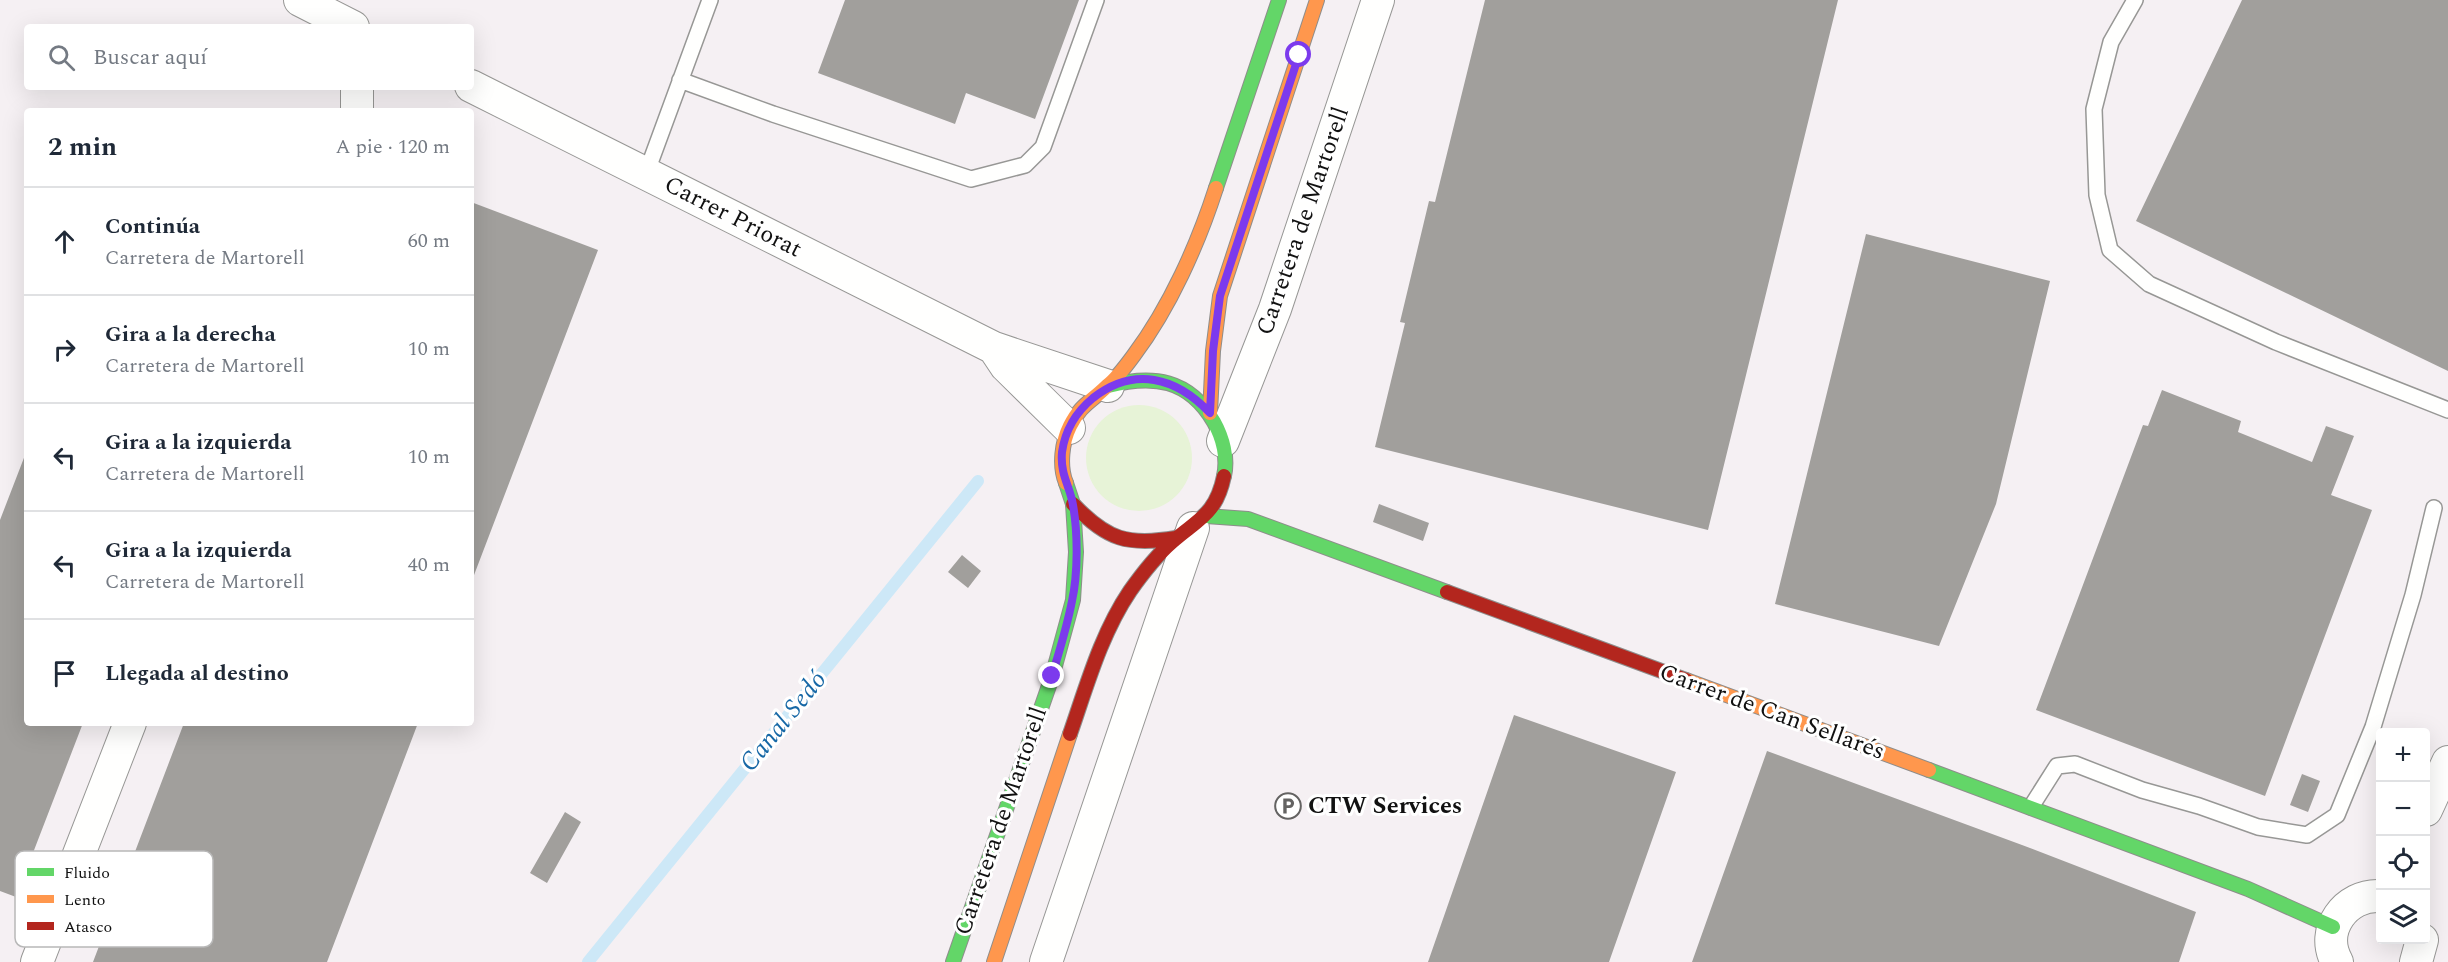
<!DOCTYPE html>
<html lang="es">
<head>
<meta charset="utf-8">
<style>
  :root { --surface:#fff; --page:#f6f6f7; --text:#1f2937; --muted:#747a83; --line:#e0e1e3 }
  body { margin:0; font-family:Spectral,serif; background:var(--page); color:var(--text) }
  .controls { position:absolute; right:18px; bottom:18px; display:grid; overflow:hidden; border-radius:6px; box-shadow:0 6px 24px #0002 }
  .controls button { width:54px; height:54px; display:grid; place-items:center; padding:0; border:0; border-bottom:2px solid var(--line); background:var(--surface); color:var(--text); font:30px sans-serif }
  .stop { position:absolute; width:18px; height:18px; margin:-14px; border:4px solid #7c3aed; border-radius:50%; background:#fff }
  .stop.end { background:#7c3aed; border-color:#fff; box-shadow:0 2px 6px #0008 }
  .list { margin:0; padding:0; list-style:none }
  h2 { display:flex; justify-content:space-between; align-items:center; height:78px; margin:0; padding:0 24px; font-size:26px }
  h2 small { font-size:20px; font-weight:400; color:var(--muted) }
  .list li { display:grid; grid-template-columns:39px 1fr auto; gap:18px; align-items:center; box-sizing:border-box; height:108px; padding:0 24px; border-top:2px solid var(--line) }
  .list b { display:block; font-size:22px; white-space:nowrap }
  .list p { margin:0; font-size:20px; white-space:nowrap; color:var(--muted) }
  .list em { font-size:20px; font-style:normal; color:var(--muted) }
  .icon { flex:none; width:33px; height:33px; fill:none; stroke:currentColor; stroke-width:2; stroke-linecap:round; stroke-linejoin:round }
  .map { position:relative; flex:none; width:2448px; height:962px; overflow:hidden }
  .search { position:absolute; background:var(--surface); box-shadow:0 6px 24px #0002; left:24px; top:24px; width:450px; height:66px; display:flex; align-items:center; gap:15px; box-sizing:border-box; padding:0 21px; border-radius:6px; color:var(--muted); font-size:22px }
  .panel { position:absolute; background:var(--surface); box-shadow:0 6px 24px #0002; left:24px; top:108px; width:450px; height:618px; border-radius:6px }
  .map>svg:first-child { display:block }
  .industrial { fill:#f5f0f3; fill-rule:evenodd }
  .green { fill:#e7f3d7 }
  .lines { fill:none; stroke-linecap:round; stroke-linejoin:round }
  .stream { stroke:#cde8f7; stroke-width:12 }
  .building { fill:#a19f9c }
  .lane-casing { stroke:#979795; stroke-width:18 }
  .street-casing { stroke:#979795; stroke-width:34 }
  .fast-casing { stroke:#8e8d8b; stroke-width:16 }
  .slow-casing { stroke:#8e8d8b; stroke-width:16 }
  .jam-casing { stroke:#8e8d8b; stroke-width:16 }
  .lane { stroke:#fffffe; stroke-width:15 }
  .street { stroke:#fffffe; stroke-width:32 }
  .fast { stroke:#63d668; stroke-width:14 }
  .slow { stroke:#ff974d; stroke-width:14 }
  .jam { stroke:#b3261e; stroke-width:14 }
  .route { stroke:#7c3aed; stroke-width:8 }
  .labels { text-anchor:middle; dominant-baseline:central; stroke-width:6; stroke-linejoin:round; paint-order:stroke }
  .street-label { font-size:24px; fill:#111; stroke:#fff }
  .poi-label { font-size:24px; font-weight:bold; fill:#111; stroke:#fff; text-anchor:start }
  .water-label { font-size:26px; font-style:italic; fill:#1768a6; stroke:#fff }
  .key { fill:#fff; stroke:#b8b8b8; stroke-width:1.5 }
  .key-label { font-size:16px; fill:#111 }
</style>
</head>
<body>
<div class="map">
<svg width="2448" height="962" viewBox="0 0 2448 962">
  <rect width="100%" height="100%" fill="#fdfcf7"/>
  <!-- industrial -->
  <path class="industrial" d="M 0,0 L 2448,0 L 2448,962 L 0,962 ZM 27,27 L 471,27 L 471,87 L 27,87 ZM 27,111 L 471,111 L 471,723 L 27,723 ZM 2380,732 L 2426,732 L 2426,940 L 2380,940 Z"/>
  <!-- green -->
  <path class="green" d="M1086 458a53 53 0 1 1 106 0a53 53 0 1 1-106 0Z"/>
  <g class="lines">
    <!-- stream -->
    <path class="stream" d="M 588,962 L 978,481"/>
  </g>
  <!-- building -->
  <path class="building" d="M 845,0 L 1079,0 L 1035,119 L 966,93 L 955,124 L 818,73 Z
    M 1485,0 L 1838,0 L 1708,530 L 1375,447 L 1405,323 L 1400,322 L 1429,201 L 1435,202 Z
    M 2242,0 L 2448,0 L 2448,371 L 2136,221 Z
    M 471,202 L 598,250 L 471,583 Z
    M 1866,234 L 2050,281 L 1996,504 L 1939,646 L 1775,604 Z
    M 2162,390 L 2241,421 L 2238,432 L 2312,462 L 2326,426 L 2354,436 L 2331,495 L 2372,510 L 2265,796 L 2036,710 L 2143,425 L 2148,426 Z
    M 27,450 L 27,723 L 83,723 L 16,897 L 0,891 L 0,520 Z
    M 1379,504 L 1429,523 L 1423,541 L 1373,522 Z
    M 962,555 L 981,571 L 968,588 L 948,572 Z
    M 1514,715 L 1676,772 L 1609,962 L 1428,962 Z
    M 184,723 L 418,723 L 327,962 L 93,962 Z
    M 1767,751 L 2022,845 L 2196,912 L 2179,962 L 1692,962 Z
    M 2302,774 L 2320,781 L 2308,812 L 2290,805 Z
    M 565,812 L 581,822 L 547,883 L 530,873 Z"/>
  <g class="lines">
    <!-- lane casing -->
    <g class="lane-casing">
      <path id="lane" d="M 2135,0 L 2111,42 L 2094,109 L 2097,195 L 2110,250 L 2149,284 L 2276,342 L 2448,410
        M 680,80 L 773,114 L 971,179 L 1025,165 L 1043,147 L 1096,0
        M 646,174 L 710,0
        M 2031,807 L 2057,766 L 2075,764 L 2142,790 L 2199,806 L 2258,827 L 2307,835 L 2337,815 L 2373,727 L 2413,595 L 2434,508"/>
    </g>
    <!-- street casing -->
    <g class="street-casing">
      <path id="street" d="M 300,0 L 353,27
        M 471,86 L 994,348 L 1108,386
        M 357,111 L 357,87
        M 994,348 L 1006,366 L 1069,428
        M 1223,441 L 1275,309 L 1378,0
        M 2426,810 L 2448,762
        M 37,962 L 130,723
        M 1046,962 L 1193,528
        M 2337,962 C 2319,930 2346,894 2380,896
        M 2416,962 L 2422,940"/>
    </g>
    <!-- fast casing -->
    <g class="fast-casing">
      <path id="fast" d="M 1216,188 L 1279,0
        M 1108,386 C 1153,374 1189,379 1214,422 C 1223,438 1228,458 1224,476
        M 1206,516 L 1248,519 L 1447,592
        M 1929,770 L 2248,889 L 2333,927
        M 953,962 L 1052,677 L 1073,600 L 1076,552 L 1073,504 L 1066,483"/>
    </g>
    <!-- slow casing -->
    <g class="slow-casing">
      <path id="slow" d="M 1210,413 L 1213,351 L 1220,296 L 1317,0
        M 1066,483 C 1059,466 1062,442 1070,426 C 1081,404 1091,402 1107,386 C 1117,378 1126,366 1134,355 C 1170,307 1198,244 1216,188
        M 1686,680 L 1929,770
        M 994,962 L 1070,734"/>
    </g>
    <!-- jam casing -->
    <g class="jam-casing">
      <path id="jam" d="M 1073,504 C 1107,540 1128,546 1176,538
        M 1447,592 L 1686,680
        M 1070,734 C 1087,685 1101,634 1130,591 C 1142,574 1156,556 1172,542 C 1198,519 1216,515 1224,476"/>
    </g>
    <!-- lane -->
    <use href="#lane" class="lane"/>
    <!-- street -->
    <use href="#street" class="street"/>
    <!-- fast -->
    <use href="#fast" class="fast"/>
    <!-- slow -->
    <use href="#slow" class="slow"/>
    <!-- jam -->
    <use href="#jam" class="jam"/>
  </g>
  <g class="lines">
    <!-- route -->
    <path class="route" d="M 1052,676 C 1059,652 1067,627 1072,601 C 1078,574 1078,533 1073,505 C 1070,486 1060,475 1062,452 C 1065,431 1076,412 1093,398 C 1134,366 1176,377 1210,413 L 1213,351 L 1220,296 L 1299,55"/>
  </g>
  <!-- icons -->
  <defs>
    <g id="parking-ring" transform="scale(1.35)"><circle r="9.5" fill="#fff" stroke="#646362" stroke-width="1.5"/><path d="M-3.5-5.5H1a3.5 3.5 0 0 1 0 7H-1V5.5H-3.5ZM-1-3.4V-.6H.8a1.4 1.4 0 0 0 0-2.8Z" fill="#646362"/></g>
  </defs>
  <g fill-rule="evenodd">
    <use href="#parking-ring" x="1288" y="806"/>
  </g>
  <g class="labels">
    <!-- street labels -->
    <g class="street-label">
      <text transform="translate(733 217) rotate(27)">Carrer Priorat</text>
      <text transform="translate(1303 221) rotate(-71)">Carretera de Martorell</text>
      <text transform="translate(1772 712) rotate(20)">Carrer de Can Sellarés</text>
      <text transform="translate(1001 821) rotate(-71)">Carretera de Martorell</text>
    </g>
    <!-- poi labels -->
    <g class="poi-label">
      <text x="1308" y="806">CTW Services</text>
    </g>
    <!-- water labels -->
    <g class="water-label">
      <text transform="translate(783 721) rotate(-51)">Canal Sedó</text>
    </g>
  </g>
  <!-- legend -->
  <rect x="15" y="851" width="198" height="96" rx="9" class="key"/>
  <rect x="27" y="868" width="27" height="8" fill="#63d668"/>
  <rect x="27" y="895" width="27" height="8" fill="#ff974d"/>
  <rect x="27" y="922" width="27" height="8" fill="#b3261e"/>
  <g class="key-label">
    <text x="64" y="878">Fluido</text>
    <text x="64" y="905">Lento</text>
    <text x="64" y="932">Atasco</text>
  </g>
</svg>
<div class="controls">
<button>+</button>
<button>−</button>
<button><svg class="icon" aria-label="locate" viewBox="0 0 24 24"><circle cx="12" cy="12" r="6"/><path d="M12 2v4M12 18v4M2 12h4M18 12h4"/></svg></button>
<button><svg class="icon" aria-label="layers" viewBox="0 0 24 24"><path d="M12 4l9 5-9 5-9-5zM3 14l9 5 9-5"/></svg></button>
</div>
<div class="stop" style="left:1299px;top:55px"></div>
<div class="stop end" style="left:1052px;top:676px"></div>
<div class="search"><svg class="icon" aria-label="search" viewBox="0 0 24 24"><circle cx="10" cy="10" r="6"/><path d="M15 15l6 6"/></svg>Buscar aquí</div>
<section class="panel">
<h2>2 min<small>A pie · 120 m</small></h2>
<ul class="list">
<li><svg class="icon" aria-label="ahead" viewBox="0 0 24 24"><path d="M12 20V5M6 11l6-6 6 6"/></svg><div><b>Continúa</b><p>Carretera de Martorell</p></div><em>60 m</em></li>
<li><svg class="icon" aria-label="right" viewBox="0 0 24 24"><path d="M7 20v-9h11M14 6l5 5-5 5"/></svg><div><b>Gira a la derecha</b><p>Carretera de Martorell</p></div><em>10 m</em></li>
<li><svg class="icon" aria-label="left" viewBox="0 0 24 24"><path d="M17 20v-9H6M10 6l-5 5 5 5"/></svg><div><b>Gira a la izquierda</b><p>Carretera de Martorell</p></div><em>10 m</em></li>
<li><svg class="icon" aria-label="left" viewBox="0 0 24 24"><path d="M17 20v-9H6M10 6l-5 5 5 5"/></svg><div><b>Gira a la izquierda</b><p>Carretera de Martorell</p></div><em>40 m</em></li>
<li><svg class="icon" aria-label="arrive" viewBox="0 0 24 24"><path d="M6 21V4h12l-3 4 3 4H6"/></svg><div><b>Llegada al destino</b></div></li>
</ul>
</section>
</div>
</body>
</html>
